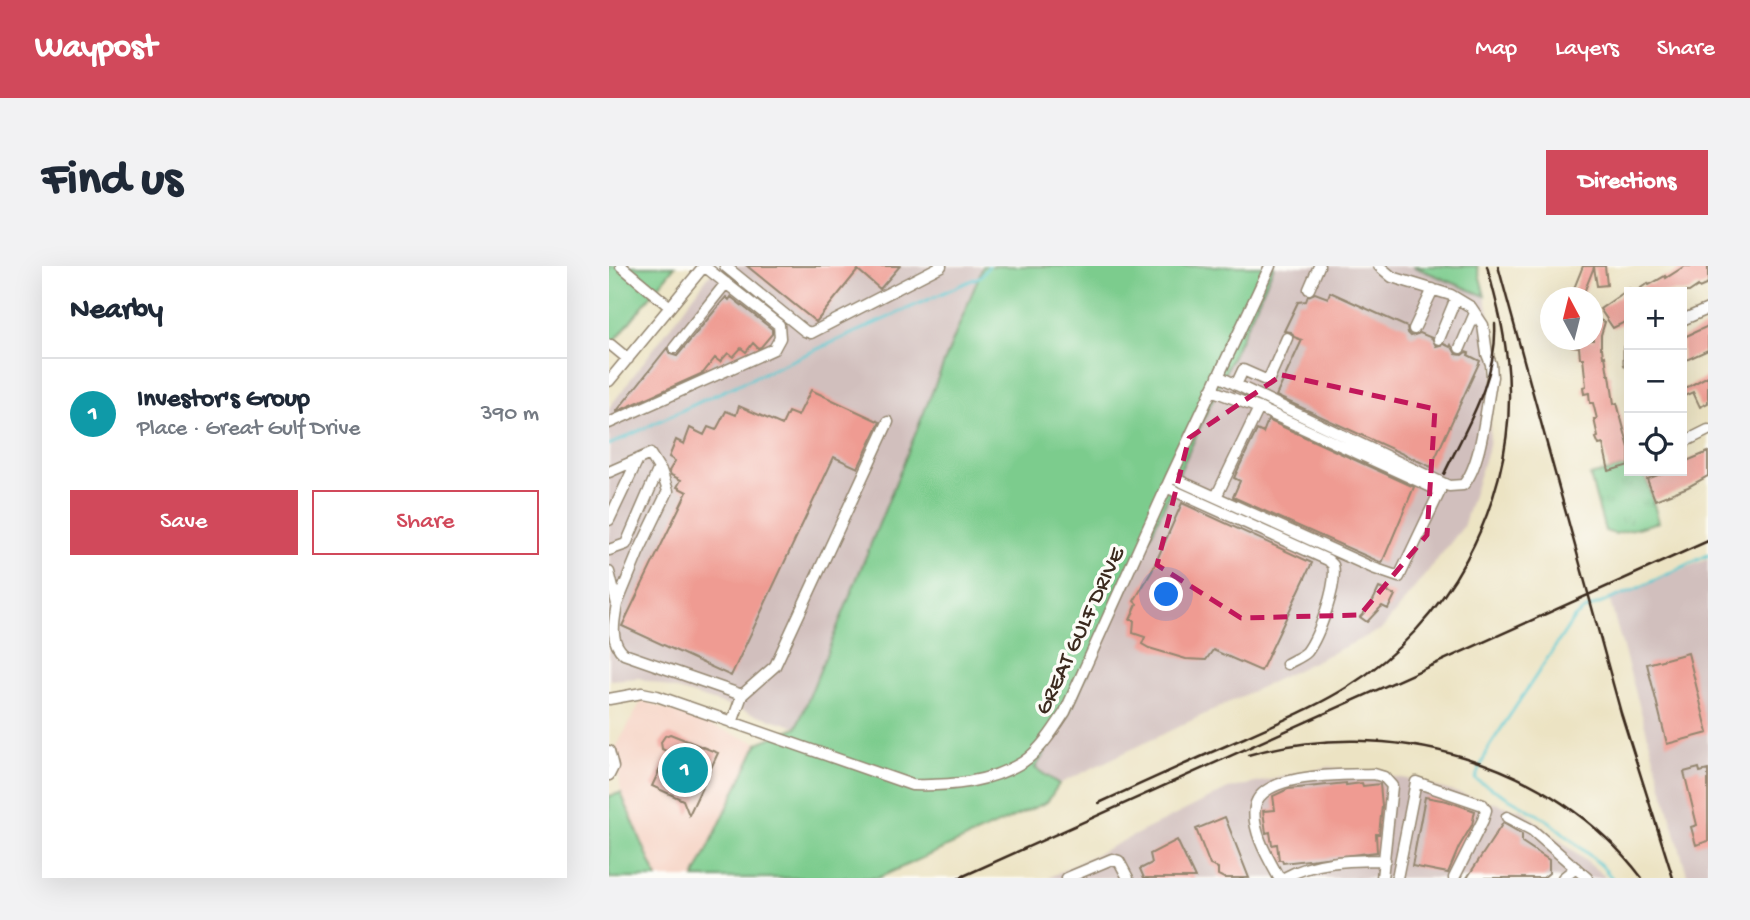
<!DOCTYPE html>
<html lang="en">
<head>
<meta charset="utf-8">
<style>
	:root { --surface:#fff; --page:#f2f2f3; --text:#1f2937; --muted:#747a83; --line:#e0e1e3; --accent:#d1495b }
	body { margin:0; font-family:"Gochi Hand",sans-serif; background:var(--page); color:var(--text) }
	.controls { position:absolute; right:21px; top:21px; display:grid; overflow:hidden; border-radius:0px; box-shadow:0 7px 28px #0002 }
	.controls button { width:63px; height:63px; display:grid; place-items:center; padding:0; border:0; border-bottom:2px solid var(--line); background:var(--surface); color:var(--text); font:35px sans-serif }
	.compass { position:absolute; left:931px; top:21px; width:63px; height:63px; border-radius:50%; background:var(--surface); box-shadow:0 7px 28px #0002; rotate:353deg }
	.you { position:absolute; left:558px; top:329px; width:24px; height:24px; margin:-18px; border:5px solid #fff; border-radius:50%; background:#1a73e8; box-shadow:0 0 0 10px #1a73e833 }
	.badge { display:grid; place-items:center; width:46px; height:46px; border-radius:50%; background:var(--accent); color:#fff; font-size:23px; font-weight:700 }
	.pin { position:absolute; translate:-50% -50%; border:4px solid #fff; box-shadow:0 2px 7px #0006 }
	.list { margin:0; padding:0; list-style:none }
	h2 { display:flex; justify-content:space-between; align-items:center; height:91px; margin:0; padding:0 28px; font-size:30px }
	h2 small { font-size:23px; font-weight:400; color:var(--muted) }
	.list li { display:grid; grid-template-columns:46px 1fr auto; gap:21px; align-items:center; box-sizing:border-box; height:112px; padding:0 28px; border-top:2px solid var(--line) }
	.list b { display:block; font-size:26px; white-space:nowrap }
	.list p { margin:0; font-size:23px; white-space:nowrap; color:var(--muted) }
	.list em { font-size:23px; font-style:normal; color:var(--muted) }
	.actions { display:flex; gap:14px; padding:21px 28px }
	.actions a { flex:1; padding:16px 0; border:2px solid var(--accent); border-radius:0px; text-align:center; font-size:24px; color:var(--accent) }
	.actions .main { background:var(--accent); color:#fff }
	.icon { flex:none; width:38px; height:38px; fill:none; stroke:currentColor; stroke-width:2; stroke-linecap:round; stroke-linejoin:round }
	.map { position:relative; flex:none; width:1099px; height:612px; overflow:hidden; border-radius:0px }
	header { display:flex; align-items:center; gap:42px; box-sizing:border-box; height:98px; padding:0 35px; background:var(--accent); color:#fff }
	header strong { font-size:33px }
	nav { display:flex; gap:38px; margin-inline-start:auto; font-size:24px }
	.intro { display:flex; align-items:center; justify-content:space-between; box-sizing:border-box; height:168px; padding:0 42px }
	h1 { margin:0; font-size:49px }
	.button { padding:18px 32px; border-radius:0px; background:var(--accent); color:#fff; font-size:24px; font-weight:700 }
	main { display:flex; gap:42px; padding:0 42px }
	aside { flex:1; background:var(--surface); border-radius:0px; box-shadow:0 7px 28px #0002 }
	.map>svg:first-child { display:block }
</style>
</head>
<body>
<header>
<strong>Waypost</strong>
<nav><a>Map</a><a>Layers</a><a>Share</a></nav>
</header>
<div class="intro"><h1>Find us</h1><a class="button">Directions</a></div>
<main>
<aside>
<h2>Nearby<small></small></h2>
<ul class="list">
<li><span class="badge" style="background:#0f9aa8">1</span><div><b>Investor's Group</b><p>Place · Great Gulf Drive</p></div><em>390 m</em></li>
</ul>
<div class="actions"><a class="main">Save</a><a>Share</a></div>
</aside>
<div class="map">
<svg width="1099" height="612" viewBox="0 0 1099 612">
	<defs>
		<pattern id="park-tufts" width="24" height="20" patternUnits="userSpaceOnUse" patternTransform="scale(1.75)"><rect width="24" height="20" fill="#7bcc8d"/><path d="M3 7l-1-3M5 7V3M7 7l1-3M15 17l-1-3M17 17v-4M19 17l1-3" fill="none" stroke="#6baf79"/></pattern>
	</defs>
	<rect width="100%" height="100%" fill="#fdfcf7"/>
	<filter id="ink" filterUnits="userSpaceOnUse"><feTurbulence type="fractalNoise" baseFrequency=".0143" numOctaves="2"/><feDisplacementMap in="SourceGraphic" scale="14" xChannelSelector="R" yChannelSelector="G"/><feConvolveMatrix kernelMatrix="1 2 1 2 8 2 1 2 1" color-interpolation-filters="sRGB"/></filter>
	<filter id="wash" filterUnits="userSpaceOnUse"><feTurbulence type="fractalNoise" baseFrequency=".00686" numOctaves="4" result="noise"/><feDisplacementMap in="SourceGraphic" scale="28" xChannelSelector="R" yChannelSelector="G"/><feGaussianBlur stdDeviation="1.57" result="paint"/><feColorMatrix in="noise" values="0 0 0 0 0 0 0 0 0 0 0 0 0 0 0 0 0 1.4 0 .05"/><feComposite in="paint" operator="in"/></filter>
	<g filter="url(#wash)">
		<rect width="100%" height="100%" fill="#ece3c3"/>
		<!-- built -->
		<path fill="#f6d2c3" d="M 33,434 L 149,477 L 85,612 L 48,612 L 12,527 L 6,483 Z"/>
		<!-- industrial -->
		<path fill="#d1bfbd" d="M 107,0 L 374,0 L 188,461 L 30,412 L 1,414 L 0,410 L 0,142 Z
			M 665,0 L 803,0 L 876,30 L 887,76 L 880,179 L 854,261 L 773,363 L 450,518 L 425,502 L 458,451 Z
			M 1099,293 L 1099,612 L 1079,612 L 1000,332 Z
			M 720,501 L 798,513 L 914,545 L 998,612 L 439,612 L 619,523 Z"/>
		<!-- green -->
		<path fill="#7bcc8d" stroke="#5b7b56" stroke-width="2" d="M 0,0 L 66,0 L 0,82 Z
			M 374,0 L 665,0 L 458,451 L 426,502 L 450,518 L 438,536 L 269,612 L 85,612 L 149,477 L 188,461 Z
			M 803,0 L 868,0 L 876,30 Z
			M 12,527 L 48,612 L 0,612 L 0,530 Z"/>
		<!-- park -->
		<path fill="url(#park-tufts)" stroke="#5b7b56" stroke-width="2" d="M 1020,200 L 1020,205 L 1035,205 L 1050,256 L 1006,268 L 996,265 L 981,210 Z"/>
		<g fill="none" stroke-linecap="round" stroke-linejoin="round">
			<!-- stream -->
			<path stroke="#5cc9d1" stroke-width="2.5" d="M 0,179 L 99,132 L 372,10 L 380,0
				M 1003,612 L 992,599 L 940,555 L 866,513 L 880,481 L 965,352 L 975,344 L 1025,324 L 1099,289"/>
		</g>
		<g id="blocks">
			<!-- building -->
			<path fill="#ef9b92" d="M 138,0 L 291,0 L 271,23 L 249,4 L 207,56 Z
				M 974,0 L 996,0 L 998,19 L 988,20 L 985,1 L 974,29 L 964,25 Z
				M 1076,0 L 1099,0 L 1099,18 L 1090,22 L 1089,20 L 1080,26 L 1026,26 L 1039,17 L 1040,19 L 1056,10 L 1057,12 Z
				M 1020,23 L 1020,54 L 1004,62 L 991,43 Z
				M 721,26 L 798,61 L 799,67 L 802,70 L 811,67 L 823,72 L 827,80 L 835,78 L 841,81 L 842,79 L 847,88 L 853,89 L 857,86 L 860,87 L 859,89 L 871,95 L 822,201 L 667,130 L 693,74 L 685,71 L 682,66 L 675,65 L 689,36 L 697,35 L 699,30 L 706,27 L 719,32 Z
				M 117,31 L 120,34 L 122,31 L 163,63 L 163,68 L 152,81 L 149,82 L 144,77 L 137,86 L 132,82 L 124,91 L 119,87 L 111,96 L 106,92 L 94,107 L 7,146 L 58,82 L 61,88 L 68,90 Z
				M 984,52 L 996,56 L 992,69 L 992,82 L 993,82 L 994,91 L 996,90 L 999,109 L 1001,109 L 1005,138 L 1008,137 L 1020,182 L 1020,199 L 1000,205 L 994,178 L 990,179 L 987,172 L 989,171 L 985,153 L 988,153 L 984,137 L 981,137 L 980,127 L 975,128 L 974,121 L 977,120 L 974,92 L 971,92 L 970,81 L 963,80 L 963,74 L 984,74 Z
				M 1099,60 L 1099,84 L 1073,96 L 1073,72 Z
				M 1099,110 L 1099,137 L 1091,141 L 1084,126 L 1073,131 L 1073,124 Z
				M 202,124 L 271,156 L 249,202 L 225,191 L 122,410 L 13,360 L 78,226 L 68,221 L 72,214 L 62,209 L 60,205 L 66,195 L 60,191 L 67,174 L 75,178 L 81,162 L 95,169 L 99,161 L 107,164 L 117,145 L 127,149 L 130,140 L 173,159 L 179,146 L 189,150 Z
				M 659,154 L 805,221 L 773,297 L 624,231 L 631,215 L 625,212 L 631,199 L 648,164 L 654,167 Z
				M 1099,186 L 1099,210 L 1079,221 L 1046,234 L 1038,213 L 1060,205 L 1073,205 L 1073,197 Z
				M 573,237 L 703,297 L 652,405 L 604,384 L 597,394 L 577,393 L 540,382 L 533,378 L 536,371 L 524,367 L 525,354 L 521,354 L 528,338 L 525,335 L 543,305 Z
				M 770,322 L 786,329 L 779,343 L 773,340 L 758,356 L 751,351 L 762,339 Z
				M 1079,387 L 1099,467 L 1058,478 L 1038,398 Z
				M 61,468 L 109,487 L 80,549 L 74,534 L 43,520 L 59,486 L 53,483 L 52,476 L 56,470 Z
				M 1090,502 L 1091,506 L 1099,504 L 1099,575 L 1087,579 L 1082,561 L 1088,559 L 1075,506 Z
				M 737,517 L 737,519 L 753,517 L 754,520 L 771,518 L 773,540 L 770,568 L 767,568 L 768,586 L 674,597 L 673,594 L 670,594 L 668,578 L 663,579 L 661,566 L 657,567 L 654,545 L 666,544 L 664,530 L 679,523 Z
				M 816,531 L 838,535 L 866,545 L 863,559 L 850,581 L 839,607 L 803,600 Z
				M 616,551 L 640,612 L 615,612 L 609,609 L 609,602 L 601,599 L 587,563 Z
				M 894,557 L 913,568 L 913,576 L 940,594 L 940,607 L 934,612 L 858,612 Z
				M 568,574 L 586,612 L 535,612 L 531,603 L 543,597 L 541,588 Z"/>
		</g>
	</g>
	<g filter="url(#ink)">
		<use href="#blocks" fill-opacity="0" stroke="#948670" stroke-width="2"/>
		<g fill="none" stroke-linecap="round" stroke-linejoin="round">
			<defs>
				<path id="minor" d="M 12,0 L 61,41
					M 116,0 L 196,65 L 202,67 L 332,0
					M 700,23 L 710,0
					M 1073,54 L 1099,43
					M 805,63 L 824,23
					M 830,73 L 847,32
					M 2,79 L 19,93
					M 65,82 L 117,17
					M 851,82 L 866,47
					M 1020,83 L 1020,97
					M 609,110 L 840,220 L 854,219 C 873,199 877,139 883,111 L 882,98 L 878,88 L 874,59 L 862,41 L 842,29 L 783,11 L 770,0
					M 0,115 L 95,0
					M 627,119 L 634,104 L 659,115 L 678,72
					M 0,157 L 165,83 L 171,72 L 170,59 L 95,0
					M 1073,177 L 1099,164
					M 0,206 L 41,188 L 53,207 L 59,225 L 29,287 L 8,338 L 0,306
					M 562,211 L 764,302 L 790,311 L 831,225 L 650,142 L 602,124
					M 557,221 L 719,294 L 724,299 C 729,318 710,370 698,386 C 693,391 684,394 678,398
					M 607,231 L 650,142
					M 0,254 L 29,193
					M 0,284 L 17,278 L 50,202
					M 8,338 C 5,356 0,375 15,388 L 133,429 L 123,457
					M 133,429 L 166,400 L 279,156
					M 0,433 L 33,427 L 48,430 L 303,519 C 342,520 379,517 414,496 C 431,485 445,463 456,446 L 562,211 L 661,0
					M 0,485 L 4,501 L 0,509
					M 898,551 L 923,564 L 978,612
					M 458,612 L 503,593 L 510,595 L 519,612
					M 670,612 C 659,592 642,564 646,541 C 652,506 737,509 765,508 L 775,511 L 783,520 L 773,612
					M 675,612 C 705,595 741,594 776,594
					M 788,612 L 807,516 L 874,539 L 877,544 L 874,554 L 845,612
					M 954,612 L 967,602"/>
			</defs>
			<!-- minor casing -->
			<use href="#minor" stroke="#948670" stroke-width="13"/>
			<!-- minor -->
			<use href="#minor" stroke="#fff" stroke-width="10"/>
			<!-- rail -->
			<path stroke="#3b2a1e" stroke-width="2.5" d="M 889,0 L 1012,447 L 1064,612
				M 835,208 C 857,162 889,111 886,58
				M 639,489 C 778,449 944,494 1033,612
				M 490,537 C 538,515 586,493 635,472 C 670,456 707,441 740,420 C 838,359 902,241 900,125 C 900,82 889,41 878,0
				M 350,612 L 1099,275"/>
		</g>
	</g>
	<!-- marked area -->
	<path fill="none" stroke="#c2185b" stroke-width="5" stroke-dasharray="14 9" stroke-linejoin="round" d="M 673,109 L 826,143 L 818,269 L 751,349 L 632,352 L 548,299 L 580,172 Z"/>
	<g text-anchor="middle" stroke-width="7" stroke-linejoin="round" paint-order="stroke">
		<!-- street labels -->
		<g font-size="23" fill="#3b2a1e" stroke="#fdfcf7">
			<text transform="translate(469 364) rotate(-65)" y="8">GREAT GULF DRIVE</text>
		</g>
	</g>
</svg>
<div class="controls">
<button>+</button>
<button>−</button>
<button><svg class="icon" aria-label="locate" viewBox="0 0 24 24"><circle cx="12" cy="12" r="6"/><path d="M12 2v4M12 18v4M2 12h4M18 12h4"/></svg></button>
</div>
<svg class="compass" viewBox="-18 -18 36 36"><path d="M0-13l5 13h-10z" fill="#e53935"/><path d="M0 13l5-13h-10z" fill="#747a83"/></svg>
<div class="you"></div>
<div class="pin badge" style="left:76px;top:504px;background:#0f9aa8">1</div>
</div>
</main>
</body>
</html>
